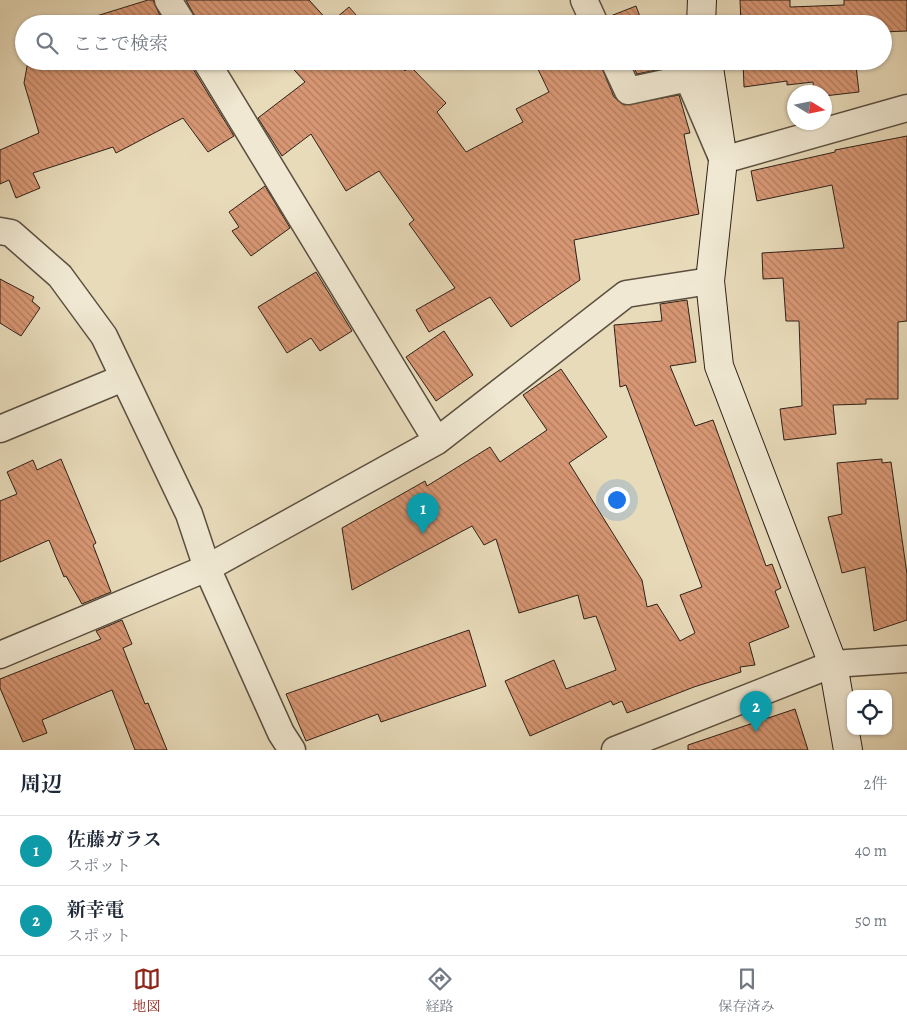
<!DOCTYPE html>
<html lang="ja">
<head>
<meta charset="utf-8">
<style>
	:root { --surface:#fff; --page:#f6f6f7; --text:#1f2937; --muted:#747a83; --line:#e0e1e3; --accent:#8f2418 }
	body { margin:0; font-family:Alegreya,"Noto Serif JP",serif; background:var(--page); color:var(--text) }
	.controls { position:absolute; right:15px; bottom:15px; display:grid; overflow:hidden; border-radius:10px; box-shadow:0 1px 4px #0004 }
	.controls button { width:45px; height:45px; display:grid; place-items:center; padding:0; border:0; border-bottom:1px solid var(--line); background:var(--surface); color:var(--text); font:25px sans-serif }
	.compass { position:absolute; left:787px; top:85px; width:45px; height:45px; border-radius:50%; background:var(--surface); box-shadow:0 1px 4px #0004; rotate:100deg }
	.you { position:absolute; left:616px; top:499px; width:18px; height:18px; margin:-12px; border:4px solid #fff; border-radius:50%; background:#1a73e8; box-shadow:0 0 0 8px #1a73e833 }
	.badge { display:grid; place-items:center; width:32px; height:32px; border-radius:50%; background:var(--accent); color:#fff; font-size:16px; font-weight:700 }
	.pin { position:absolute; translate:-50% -41px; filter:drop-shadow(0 1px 2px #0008) }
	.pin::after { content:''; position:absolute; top:26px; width:18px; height:15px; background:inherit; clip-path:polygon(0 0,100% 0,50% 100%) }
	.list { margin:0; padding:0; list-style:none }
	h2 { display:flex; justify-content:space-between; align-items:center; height:65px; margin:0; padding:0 20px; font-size:21px }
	h2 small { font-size:16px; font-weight:400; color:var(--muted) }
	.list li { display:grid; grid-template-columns:32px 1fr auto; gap:15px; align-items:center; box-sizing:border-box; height:70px; padding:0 20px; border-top:1px solid var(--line) }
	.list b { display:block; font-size:19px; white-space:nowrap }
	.list p { margin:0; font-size:16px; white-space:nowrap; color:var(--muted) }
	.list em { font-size:16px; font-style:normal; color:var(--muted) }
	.icon { flex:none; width:28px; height:28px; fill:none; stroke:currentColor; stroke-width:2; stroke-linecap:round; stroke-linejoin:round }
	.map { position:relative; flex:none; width:907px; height:750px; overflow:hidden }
	.search { position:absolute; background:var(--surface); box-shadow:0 1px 4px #0004; left:15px; right:15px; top:15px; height:55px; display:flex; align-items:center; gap:12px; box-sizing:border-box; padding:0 18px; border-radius:28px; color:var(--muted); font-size:19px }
	.sheet { height:205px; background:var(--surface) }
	nav { display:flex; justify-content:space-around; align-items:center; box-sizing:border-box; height:70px; border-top:1px solid var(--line); background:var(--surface); font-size:14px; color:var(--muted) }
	nav a { display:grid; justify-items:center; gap:2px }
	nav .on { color:var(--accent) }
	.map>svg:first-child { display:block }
</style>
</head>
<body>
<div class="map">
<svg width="907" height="750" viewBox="0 0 907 750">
	<defs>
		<pattern id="building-back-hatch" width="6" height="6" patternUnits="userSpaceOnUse" patternTransform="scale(1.25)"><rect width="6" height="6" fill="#d89774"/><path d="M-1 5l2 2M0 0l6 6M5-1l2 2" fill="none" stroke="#b07b5e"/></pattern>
	</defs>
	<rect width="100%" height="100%" fill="#e8dbba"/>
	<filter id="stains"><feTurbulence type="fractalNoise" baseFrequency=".004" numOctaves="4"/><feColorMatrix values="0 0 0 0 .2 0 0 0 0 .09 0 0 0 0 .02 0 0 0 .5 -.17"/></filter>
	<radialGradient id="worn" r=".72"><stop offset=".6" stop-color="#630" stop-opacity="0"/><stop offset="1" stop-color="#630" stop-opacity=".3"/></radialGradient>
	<!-- building -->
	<path fill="url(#building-back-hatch)" stroke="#2e2119" d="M 148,0 L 153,0 L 160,16 L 145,24 L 77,22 Z
		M 186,0 L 309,0 L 330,23 L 349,7 L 364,24 L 253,24 L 246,16 L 233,24 L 199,24 Z
		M 740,0 L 790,0 L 790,7 L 844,5 L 844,0 L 907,0 L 907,31 L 883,32 L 883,24 L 741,24 Z
		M 636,6 L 642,22 L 680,20 L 680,24 L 610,24 L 608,17 Z
		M 28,61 L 87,61 L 96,65 L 94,61 L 191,61 L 193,69 L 234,136 L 208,152 L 183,118 L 116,153 L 113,147 L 33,173 L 40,188 L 16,198 L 9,180 L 0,184 L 0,150 L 39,133 L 24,83 Z
		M 286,61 L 397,61 L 405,71 L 410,66 L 446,103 L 437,112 L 466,152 L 523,122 L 516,109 L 549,92 L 534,61 L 599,61 L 614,97 L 624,105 L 679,95 L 690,133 L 684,134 L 699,214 L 574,240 L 580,280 L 511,327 L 490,297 L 429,332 L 416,310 L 455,288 L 409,224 L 414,220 L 379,171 L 346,191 L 311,134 L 282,156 L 258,118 L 305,82 Z
		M 631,61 L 674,61 L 675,66 L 637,74 Z
		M 743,61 L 878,61 L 878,64 L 856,66 L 859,92 L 824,96 L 824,92 L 814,92 L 813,82 L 787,85 L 787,81 L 744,87 Z
		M 907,136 L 907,321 L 898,322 L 898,399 L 866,399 L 866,404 L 833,405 L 836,434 L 784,440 L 780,409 L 802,406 L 799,321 L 786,321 L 783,278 L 763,279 L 762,253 L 844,248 L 832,185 L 757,201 L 751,171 L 835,152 L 835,150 Z
		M 265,186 L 290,228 L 251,256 L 232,231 L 239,227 L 229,212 Z
		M 316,272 L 352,331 L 320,351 L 311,338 L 287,353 L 258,307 Z
		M 0,279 L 34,297 L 32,301 L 40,308 L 21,336 L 0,323 Z
		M 687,300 L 696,362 L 670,366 L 695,426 L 713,420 L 766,566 L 772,564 L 781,588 L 775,591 L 789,627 L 749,643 L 755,665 L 740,667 L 741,672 L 694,687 L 627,713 L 622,701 L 613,705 L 611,701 L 530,736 L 505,681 L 554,660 L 566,689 L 616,670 L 596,616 L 584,619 L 578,595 L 519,613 L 496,539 L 484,545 L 472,526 L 352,590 L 342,528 L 425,481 L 427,486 L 490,447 L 500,462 L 547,430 L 523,395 L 561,369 L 607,437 L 569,463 L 642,580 L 647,607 L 657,604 L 680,641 L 695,633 L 680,595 L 702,587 L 626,385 L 620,387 L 614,325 L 662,321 L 660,304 Z
		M 444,331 L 473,375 L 436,401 L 406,357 Z
		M 61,459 L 96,543 L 93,545 L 111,592 L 82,604 L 66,576 L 64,577 L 49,540 L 0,562 L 0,501 L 17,494 L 7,472 L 33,460 L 37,470 Z
		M 882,459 L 882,463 L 891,462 L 907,574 L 907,620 L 874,631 L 865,567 L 842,573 L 828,517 L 842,514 L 837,463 Z
		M 122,620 L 132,644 L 123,648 L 145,704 L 148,703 L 167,750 L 135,750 L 112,690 L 42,720 L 47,733 L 23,742 L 0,688 L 0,679 L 101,639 L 96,631 Z
		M 469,630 L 486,686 L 381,722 L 378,714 L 306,741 L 286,694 Z
		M 795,709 L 808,750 L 688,750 L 688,745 Z"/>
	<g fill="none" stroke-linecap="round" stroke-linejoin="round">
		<defs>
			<path id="street" d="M 168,0 L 183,24
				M 584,0 L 595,24
				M 206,61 L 437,441
				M 614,61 L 628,91 L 688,78 L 723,160 L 907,108
				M 0,231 L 11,233 L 60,276 L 104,336 L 189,514 L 207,568 L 281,733 L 292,750
				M 0,429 L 123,378
				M 0,655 L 207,568 L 437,441 L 626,294 L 710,281
				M 615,750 L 833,664 L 907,659"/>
			<path id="secondary" d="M 701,24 L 702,0
				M 708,61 L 723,160 L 710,281 L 719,366 L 833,664 L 848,750"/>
		</defs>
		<!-- street casing -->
		<use href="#street" stroke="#5c5041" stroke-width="29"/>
		<!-- secondary casing -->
		<use href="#secondary" stroke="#2e2119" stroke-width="30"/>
		<!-- street -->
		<use href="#street" stroke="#f0e8d2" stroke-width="26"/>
		<!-- secondary -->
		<use href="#secondary" stroke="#f0e8d2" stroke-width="28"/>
	</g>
	<rect width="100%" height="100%" filter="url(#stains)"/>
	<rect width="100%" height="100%" fill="url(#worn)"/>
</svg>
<div class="controls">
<button><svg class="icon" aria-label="locate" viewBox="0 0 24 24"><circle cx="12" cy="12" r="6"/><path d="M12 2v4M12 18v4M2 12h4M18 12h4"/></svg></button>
</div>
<svg class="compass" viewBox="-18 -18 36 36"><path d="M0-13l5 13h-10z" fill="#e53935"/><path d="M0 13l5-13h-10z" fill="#747a83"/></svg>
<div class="you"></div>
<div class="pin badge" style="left:423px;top:534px;background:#0f9aa8">1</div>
<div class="pin badge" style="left:756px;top:732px;background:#0f9aa8">2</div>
<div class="search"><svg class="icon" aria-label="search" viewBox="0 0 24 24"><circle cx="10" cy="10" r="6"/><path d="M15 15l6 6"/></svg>ここで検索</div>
</div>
<section class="sheet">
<h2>周辺<small>2件</small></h2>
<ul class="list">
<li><span class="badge" style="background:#0f9aa8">1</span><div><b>佐藤ガラス</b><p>スポット</p></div><em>40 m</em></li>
<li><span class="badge" style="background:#0f9aa8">2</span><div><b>新幸電</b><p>スポット</p></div><em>50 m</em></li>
</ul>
</section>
<nav>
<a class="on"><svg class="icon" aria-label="map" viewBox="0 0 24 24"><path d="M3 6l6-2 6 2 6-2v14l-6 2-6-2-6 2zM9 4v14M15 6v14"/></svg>地図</a>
<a><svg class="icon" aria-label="directions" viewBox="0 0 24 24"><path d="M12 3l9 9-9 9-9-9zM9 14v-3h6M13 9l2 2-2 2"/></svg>経路</a>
<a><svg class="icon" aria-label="saved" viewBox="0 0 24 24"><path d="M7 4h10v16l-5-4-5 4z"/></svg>保存済み</a>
</nav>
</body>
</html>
